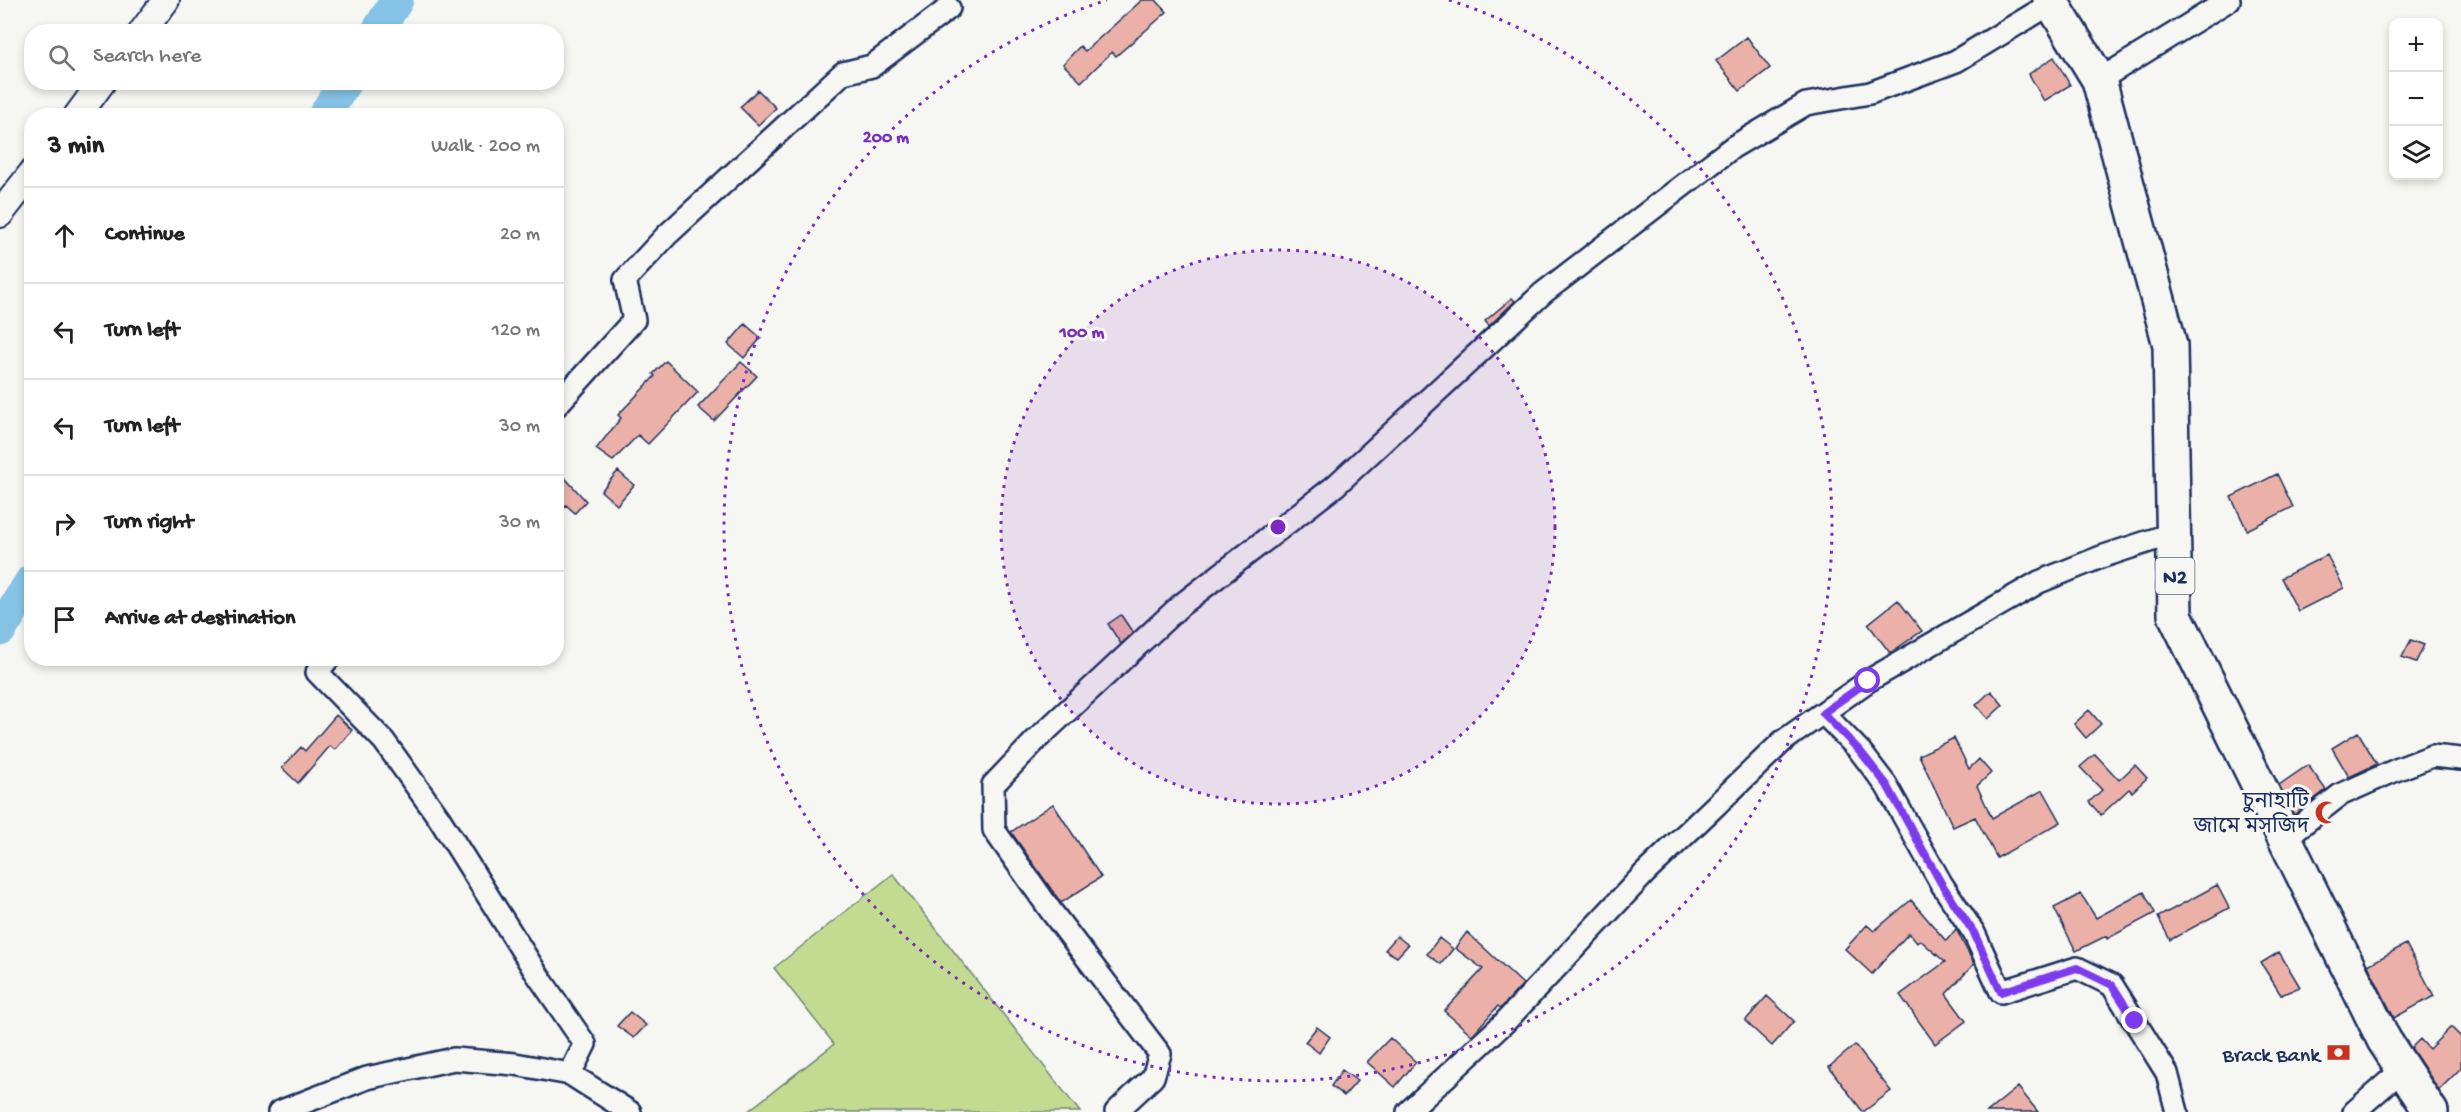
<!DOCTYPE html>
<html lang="en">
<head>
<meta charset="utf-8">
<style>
	:root { --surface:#fff; --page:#f6f6f6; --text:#222; --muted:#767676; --line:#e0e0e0 }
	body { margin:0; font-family:"Gochi Hand","Noto Sans Bengali",sans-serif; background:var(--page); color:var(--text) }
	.controls { position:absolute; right:18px; top:18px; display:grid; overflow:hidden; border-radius:12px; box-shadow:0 3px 9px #0003 }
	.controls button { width:54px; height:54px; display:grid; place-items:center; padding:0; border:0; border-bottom:2px solid var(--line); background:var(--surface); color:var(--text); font:30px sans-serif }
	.stop { position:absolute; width:18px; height:18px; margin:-14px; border:4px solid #7c3aed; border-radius:50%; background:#fff }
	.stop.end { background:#7c3aed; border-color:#fff; box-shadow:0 2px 6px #0008 }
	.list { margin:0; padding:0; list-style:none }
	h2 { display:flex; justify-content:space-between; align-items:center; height:78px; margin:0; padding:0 24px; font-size:26px }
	h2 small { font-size:20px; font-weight:400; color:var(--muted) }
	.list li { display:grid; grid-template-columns:39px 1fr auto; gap:18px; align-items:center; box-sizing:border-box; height:96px; padding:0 24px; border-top:2px solid var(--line) }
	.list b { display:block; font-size:22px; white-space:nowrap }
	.list em { font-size:20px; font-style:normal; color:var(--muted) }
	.icon { flex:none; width:33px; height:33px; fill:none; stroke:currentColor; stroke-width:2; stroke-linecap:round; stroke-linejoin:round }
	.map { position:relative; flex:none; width:2461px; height:1112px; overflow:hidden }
	.search { position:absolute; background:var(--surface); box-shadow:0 3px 9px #0003; left:24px; top:24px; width:540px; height:66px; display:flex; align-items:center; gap:15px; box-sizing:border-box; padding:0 21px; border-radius:24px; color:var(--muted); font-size:22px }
	.panel { position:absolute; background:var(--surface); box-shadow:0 3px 9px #0003; left:24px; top:108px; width:540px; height:558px; border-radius:24px }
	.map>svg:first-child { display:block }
</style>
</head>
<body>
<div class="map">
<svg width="2461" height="1112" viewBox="0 0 2461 1112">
	<rect width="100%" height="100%" fill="#f6f6f2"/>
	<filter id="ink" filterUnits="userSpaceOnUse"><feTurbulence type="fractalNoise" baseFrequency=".0167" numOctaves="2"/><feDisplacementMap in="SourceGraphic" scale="12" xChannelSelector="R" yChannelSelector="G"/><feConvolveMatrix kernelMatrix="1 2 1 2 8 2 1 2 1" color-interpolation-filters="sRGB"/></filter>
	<g filter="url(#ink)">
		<!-- green -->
		<path fill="#c3db91" stroke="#6f8578" stroke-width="1.5" d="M 893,874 L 1080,1112 L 747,1112 L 834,1044 L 774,968 Z"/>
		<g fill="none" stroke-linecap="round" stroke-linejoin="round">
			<!-- river -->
			<path stroke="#86c2e5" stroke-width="33" d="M 377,32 L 397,0
				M 324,116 L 345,82
				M 0,630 L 32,580"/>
		</g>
		<!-- building -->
		<path fill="#ebb1a8" stroke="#1b2f5e" stroke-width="1.5" d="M 1142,0 L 1156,0 L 1167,12 L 1116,56 L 1112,52 L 1081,82 L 1063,64 L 1080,46 L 1085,51 Z
			M 1747,37 L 1770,68 L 1740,91 L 1716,61 Z
			M 2054,57 L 2070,85 L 2044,101 L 2029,74 Z
			M 758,90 L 776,108 L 758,125 L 740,107 Z
			M 1512,298 L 1515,301 L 1489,326 L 1485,321 Z
			M 745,324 L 761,338 L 744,358 L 728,344 Z
			M 666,361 L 698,392 L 648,444 L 638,435 L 613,461 L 596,449 L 621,418 L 618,415 L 655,376 L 653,374 Z
			M 741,362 L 757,376 L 714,421 L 698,407 Z
			M 556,468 L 586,501 L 575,513 L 566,505 L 556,516 Z
			M 618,471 L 634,485 L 617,505 L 601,491 Z
			M 2277,474 L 2293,507 L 2247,530 L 2231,497 Z
			M 2327,555 L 2344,588 L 2298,611 L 2281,578 Z
			M 1898,600 L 1922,631 L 1890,653 L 1868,624 Z
			M 1121,615 L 1133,633 L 1121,644 L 1108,624 Z
			M 2411,640 L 2424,645 L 2416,662 L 2402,657 Z
			M 1991,691 L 2003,705 L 1988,719 L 1976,705 Z
			M 2089,710 L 2101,724 L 2086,738 L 2074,724 Z
			M 336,715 L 352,730 L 335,750 L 330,746 L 298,783 L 282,768 L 301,747 L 305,751 Z
			M 2358,732 L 2377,764 L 2349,777 L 2332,748 Z
			M 1954,738 L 1969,769 L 1979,759 L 1991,773 L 1977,786 L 1992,818 L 2043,790 L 2061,822 L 1997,858 L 1975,817 L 1953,827 L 1919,755 Z
			M 2095,754 L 2119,780 L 2135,765 L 2147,778 L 2132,792 L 2129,789 L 2101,815 L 2089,802 L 2102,790 L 2080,767 Z
			M 2308,765 L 2326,790 L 2294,815 L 2279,785 Z
			M 1053,804 L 1101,877 L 1061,903 L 1011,832 Z
			M 2217,885 L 2229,908 L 2170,940 L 2158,917 Z
			M 2144,892 L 2155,913 L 2107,939 L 2106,936 L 2076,951 L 2054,908 L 2081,894 L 2096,918 Z
			M 1911,900 L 1946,941 L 1956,929 L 1974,964 L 1946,994 L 1966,1021 L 1935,1044 L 1900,995 L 1945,962 L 1920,940 L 1917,943 L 1909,933 L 1872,974 L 1845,949 L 1867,925 L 1874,931 Z
			M 1467,932 L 1523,984 L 1501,1008 L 1498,1006 L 1472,1035 L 1444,1011 L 1483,969 L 1455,948 Z
			M 1397,936 L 1408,945 L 1397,957 L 1385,950 Z
			M 1439,938 L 1453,949 L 1441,964 L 1427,954 Z
			M 2406,944 L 2434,996 L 2394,1018 L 2368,965 Z
			M 2279,952 L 2300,987 L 2281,995 L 2261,963 Z
			M 1767,996 L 1794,1021 L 1772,1046 L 1745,1021 Z
			M 630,1012 L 646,1025 L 634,1038 L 617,1026 Z
			M 1317,1027 L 1330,1037 L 1319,1053 L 1305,1042 Z
			M 2451,1027 L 2461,1037 L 2461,1068 L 2439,1090 L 2411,1048 L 2420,1039 L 2429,1049 Z
			M 1390,1038 L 1416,1062 L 1395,1087 L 1367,1062 Z
			M 1855,1045 L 1891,1091 L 1863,1112 L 1829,1067 Z
			M 1342,1070 L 1357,1081 L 1344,1096 L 1331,1086 Z
			M 2018,1087 L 2038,1112 L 1987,1112 Z"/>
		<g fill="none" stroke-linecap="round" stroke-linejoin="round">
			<defs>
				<path id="minor" d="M 2099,80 L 2229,0
					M 556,406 L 634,320 L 625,280 L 667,235 L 843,73 L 872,66 L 949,8
					M 329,658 L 317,672 L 384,741 L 439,818 L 535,971 L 585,1044 L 570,1074
					M 1823,713 L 1860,751 L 1886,785 L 1941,883 L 1974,933 L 2001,992 L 2077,968 L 2112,985 L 2167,1073 L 2177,1112
					M 2285,838 L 2340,795 L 2396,770 L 2432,756 L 2461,759
					M 279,1112 L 367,1078 L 454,1059 L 515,1064 L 570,1074 L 630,1112
					M 1116,1112 L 1153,1077 L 1160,1054 L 1051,911 L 994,830 L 993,785 L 1036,740 L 1181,605 L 1335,486 L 1543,293 L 1733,147 L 1806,104 L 1870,93 L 1956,61 L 2052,3
					M 1408,1112 L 1504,1023 L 1645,873 L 1783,741 L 1868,681 L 2039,582 L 2101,557 L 2174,533
					M 2354,1112 L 2403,1069"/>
				<path id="tertiary" d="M 142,32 L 166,0
					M 77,116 L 102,82
					M 0,214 L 32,173"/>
				<path id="trunk" d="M 2050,0 L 2099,80 L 2170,345 L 2175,615 L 2384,1040 L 2431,1112"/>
			</defs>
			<!-- minor casing -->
			<use href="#minor" stroke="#1b2f5e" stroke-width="26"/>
			<!-- tertiary casing -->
			<use href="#tertiary" stroke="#1b2f5e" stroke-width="30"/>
			<!-- trunk casing -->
			<use href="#trunk" stroke="#1b2f5e" stroke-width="38"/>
			<!-- minor -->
			<use href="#minor" stroke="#f6f6f2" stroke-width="21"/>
			<!-- tertiary -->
			<use href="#tertiary" stroke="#f6f6f2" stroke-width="26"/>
			<!-- trunk -->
			<use href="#trunk" stroke="#f6f6f2" stroke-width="33"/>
		</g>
	</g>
	<g fill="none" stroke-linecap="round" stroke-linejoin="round" filter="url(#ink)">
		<!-- route -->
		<path stroke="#7c3aed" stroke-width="8" d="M 1868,681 L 1823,713 L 1860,751 L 1887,785 L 1941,883 L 1974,933 L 2001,992 L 2077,968 L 2112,985 L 2135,1021"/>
	</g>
	<!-- distance rings -->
	<circle cx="1278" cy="527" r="277" fill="#7b2cbf" fill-opacity=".12"/>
	<g fill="none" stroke="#7b2cbf" stroke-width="3" stroke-dasharray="3 6">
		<circle cx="1278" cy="527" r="277"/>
		<path d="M1449 0A554 554 0 1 1 1107 0"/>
	</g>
	<!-- icons -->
	<defs>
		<symbol id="mosque-bare" viewBox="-9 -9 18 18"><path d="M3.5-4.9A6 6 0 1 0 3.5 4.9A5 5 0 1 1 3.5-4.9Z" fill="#c8321e" stroke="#f6f6f2" stroke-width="2.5" paint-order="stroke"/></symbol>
		<symbol id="bank-bare" viewBox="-9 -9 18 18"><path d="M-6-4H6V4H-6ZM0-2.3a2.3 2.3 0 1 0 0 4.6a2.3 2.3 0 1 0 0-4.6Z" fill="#c8321e" stroke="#f6f6f2" stroke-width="2.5" paint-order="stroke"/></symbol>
	</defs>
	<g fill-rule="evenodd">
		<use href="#mosque-bare" x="2310" y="796" width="33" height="33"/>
		<use href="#bank-bare" x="2322" y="1036" width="33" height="33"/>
	</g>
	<g text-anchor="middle" stroke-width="6" stroke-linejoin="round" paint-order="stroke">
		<!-- shield labels -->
		<rect fill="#f6f6f2" stroke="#5d6b8a" stroke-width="1.5" x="2155.5" y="558" width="39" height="36" rx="4.5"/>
		<g font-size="21" font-weight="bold" fill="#1b2f5e">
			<text x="2175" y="583">N2</text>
		</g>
		<!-- poi labels -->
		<g font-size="22" fill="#1b2f5e" stroke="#f6f6f2" text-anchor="end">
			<text x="2309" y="807">চুনাহাটি<tspan x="2309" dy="25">জামে মসজিদ</tspan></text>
			<text x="2320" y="1061">Brack Bank</text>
		</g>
	</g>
	<circle cx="1278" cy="527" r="9" fill="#7b2cbf" stroke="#f6f6f2" stroke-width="3"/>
	<g font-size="18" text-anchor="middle" font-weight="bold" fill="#7b2cbf" stroke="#f6f6f2" stroke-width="6" stroke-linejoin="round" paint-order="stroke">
		<text x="886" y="142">200 m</text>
		<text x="1082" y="337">100 m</text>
	</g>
</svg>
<div class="controls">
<button>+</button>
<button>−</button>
<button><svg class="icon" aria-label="layers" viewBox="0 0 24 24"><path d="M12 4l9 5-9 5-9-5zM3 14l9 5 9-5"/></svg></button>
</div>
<div class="stop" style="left:1868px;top:681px"></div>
<div class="stop end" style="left:2135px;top:1021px"></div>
<div class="search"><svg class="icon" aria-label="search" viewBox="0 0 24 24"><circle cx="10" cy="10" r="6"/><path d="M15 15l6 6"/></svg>Search here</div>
<section class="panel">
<h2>3 min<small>Walk · 200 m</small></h2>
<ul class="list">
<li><svg class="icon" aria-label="ahead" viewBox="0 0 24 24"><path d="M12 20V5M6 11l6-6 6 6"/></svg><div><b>Continue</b></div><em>20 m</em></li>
<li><svg class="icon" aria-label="left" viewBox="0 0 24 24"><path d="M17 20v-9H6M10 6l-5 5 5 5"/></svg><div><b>Turn left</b></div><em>120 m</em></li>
<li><svg class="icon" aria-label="left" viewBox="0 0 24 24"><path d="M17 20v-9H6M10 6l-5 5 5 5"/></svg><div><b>Turn left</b></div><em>30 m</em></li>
<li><svg class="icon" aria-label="right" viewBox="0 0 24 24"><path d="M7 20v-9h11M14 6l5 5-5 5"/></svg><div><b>Turn right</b></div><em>30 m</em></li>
<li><svg class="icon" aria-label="arrive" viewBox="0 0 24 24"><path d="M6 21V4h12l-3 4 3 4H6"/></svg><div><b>Arrive at destination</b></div></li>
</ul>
</section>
</div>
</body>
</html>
